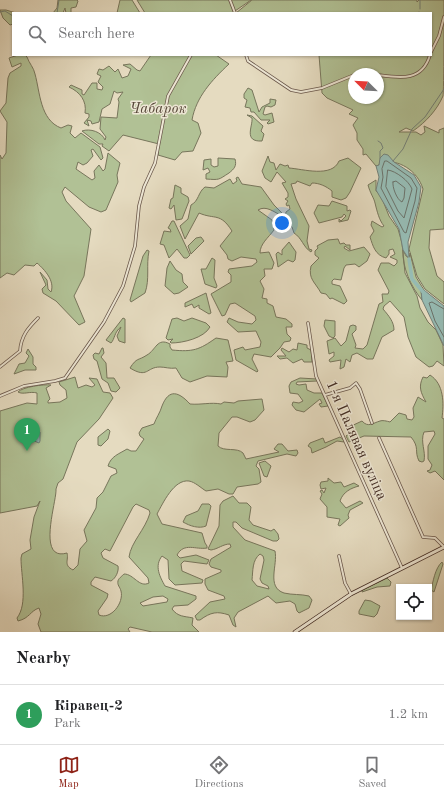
<!DOCTYPE html>
<html lang="en">
<head>
<meta charset="utf-8">
<style>
	:root { --surface:#fff; --page:#f6f6f6; --text:#202124; --muted:#757577; --line:#e0e0e0; --accent:#8f2418 }
	body { margin:0; font-family:"Old Standard TT",serif; background:var(--page); color:var(--text) }
	.controls { position:absolute; right:12px; bottom:12px; display:grid; overflow:hidden; border-radius:0px; box-shadow:0 1px 3px #0004 }
	.controls button { width:36px; height:36px; display:grid; place-items:center; padding:0; border:0; border-bottom:1px solid var(--line); background:var(--surface); color:var(--text); font:20px sans-serif }
	.compass { position:absolute; left:348px; top:68px; width:36px; height:36px; border-radius:50%; background:var(--surface); box-shadow:0 1px 3px #0004; rotate:294deg }
	.you { position:absolute; left:282px; top:223px; width:14px; height:14px; margin:-10px; border:3px solid #fff; border-radius:50%; background:#1a73e8; box-shadow:0 0 0 6px #1a73e833 }
	.badge { display:grid; place-items:center; width:26px; height:26px; border-radius:50%; background:var(--accent); color:#fff; font-size:13px; font-weight:700 }
	.pin { position:absolute; translate:-50% -33px; filter:drop-shadow(0 1px 2px #0008) }
	.pin::after { content:''; position:absolute; top:21px; width:14px; height:12px; background:inherit; clip-path:polygon(0 0,100% 0,50% 100%) }
	.list { margin:0; padding:0; list-style:none }
	h2 { display:flex; justify-content:space-between; align-items:center; height:52px; margin:0; padding:0 16px; font-size:17px }
	h2 small { font-size:13px; font-weight:400; color:var(--muted) }
	.list li { display:grid; grid-template-columns:26px 1fr auto; gap:12px; align-items:center; box-sizing:border-box; height:60px; padding:0 16px; border-top:1px solid var(--line) }
	.list b { display:block; font-size:15px; white-space:nowrap }
	.list p { margin:0; font-size:13px; white-space:nowrap; color:var(--muted) }
	.list em { font-size:13px; font-style:normal; color:var(--muted) }
	.icon { flex:none; width:22px; height:22px; fill:none; stroke:currentColor; stroke-width:2; stroke-linecap:round; stroke-linejoin:round }
	.map { position:relative; flex:none; width:444px; height:632px; overflow:hidden }
	.search { position:absolute; background:var(--surface); box-shadow:0 1px 3px #0004; left:12px; right:12px; top:12px; height:44px; display:flex; align-items:center; gap:10px; box-sizing:border-box; padding:0 14px; border-radius:0px; color:var(--muted); font-size:15px }
	.sheet { height:112px; background:var(--surface) }
	nav { display:flex; justify-content:space-around; align-items:center; box-sizing:border-box; height:56px; border-top:1px solid var(--line); background:var(--surface); font-size:11px; color:var(--muted) }
	nav a { display:grid; justify-items:center; gap:2px }
	nav .on { color:var(--accent) }
	.map>svg:first-child { display:block }
</style>
</head>
<body>
<div class="map">
<svg width="444" height="632" viewBox="0 0 444 632">
	<rect width="100%" height="100%" fill="#e5dbc0"/>
	<filter id="stains"><feTurbulence type="fractalNoise" baseFrequency=".005" numOctaves="4"/><feColorMatrix values="0 0 0 0 .2 0 0 0 0 .09 0 0 0 0 .02 0 0 0 .5 -.17"/></filter>
	<radialGradient id="worn" r=".72"><stop offset=".6" stop-color="#630" stop-opacity="0"/><stop offset="1" stop-color="#630" stop-opacity=".3"/></radialGradient>
	<!-- green -->
	<path fill="#b1c195" stroke="#78765c" fill-rule="evenodd" d="M 58,0 L 77,0 L 78,1 L 76,7 L 71,8 L 71,13 L 66,13 L 65,8 L 63,13 L 53,13 L 57,8 Z
		M 120,0 L 132,0 L 140,13 L 117,13 Z
		M 137,0 L 251,0 L 235,11 L 236,13 L 252,0 L 417,0 L 417,2 L 419,0 L 444,0 C 444,14 444,90 443,96 C 437,110 426,122 413,131 L 406,128 L 399,132 L 416,132 L 421,135 L 425,132 L 424,126 L 439,133 L 439,130 L 444,128 L 444,229 L 430,230 L 429,248 L 437,276 L 444,282 L 444,304 L 425,289 L 417,276 L 409,249 L 423,189 C 417,170 399,159 380,162 L 379,165 L 376,166 L 366,154 L 363,155 L 363,149 L 357,140 L 357,133 L 353,125 L 358,118 L 349,114 L 353,110 L 351,109 L 327,98 L 322,93 L 319,55 L 431,55 L 431,13 L 145,13 ZM 354,74 L 378,74 L 378,98 L 354,98 Z
		M 0,10 L 6,10 L 16,13 L 13,13 L 13,24 L 10,25 L 3,18 Z
		M 18,55 L 25,55 L 27,57 C 29,63 34,68 35,74 C 40,92 40,120 61,128 L 68,125 L 72,126 L 70,133 L 75,138 L 81,133 L 100,147 L 103,158 L 101,160 L 93,149 L 91,150 L 93,156 L 87,163 L 83,165 L 78,162 L 76,169 L 92,180 L 95,178 L 94,171 L 99,165 L 103,171 L 105,169 L 108,153 L 120,163 L 117,175 L 118,182 L 106,210 L 101,212 L 89,207 L 65,187 L 62,192 L 66,201 L 91,229 L 84,276 L 74,296 L 85,322 L 79,325 L 56,301 L 43,293 L 42,289 L 46,285 L 40,272 L 47,280 L 48,289 L 51,292 C 55,281 45,270 37,263 L 34,266 L 25,265 L 14,275 L 7,273 L 0,278 L 0,155 L 2,159 L 6,153 L 7,122 L 0,111 L 6,103 L 8,78 L 10,73 L 21,66 L 21,63 L 12,67 L 9,58 Z
		M 151,55 L 216,55 L 229,64 C 212,80 196,97 192,120 L 198,123 L 201,133 L 193,151 L 182,152 L 175,160 L 158,155 L 159,144 L 123,135 L 109,151 L 102,146 L 103,144 L 99,144 L 82,131 C 90,128 102,132 105,140 L 106,137 L 100,129 L 101,117 L 117,118 L 119,102 L 118,99 L 123,92 L 117,93 L 114,91 L 110,104 L 102,109 L 99,122 L 92,124 L 91,121 L 87,120 L 89,126 L 84,123 L 89,117 L 89,114 L 85,113 C 87,101 80,92 69,87 L 71,85 L 82,90 L 82,94 L 84,95 L 92,83 L 97,83 L 97,89 L 102,90 L 103,87 L 98,82 L 101,76 L 97,74 L 99,69 L 103,70 L 109,66 L 115,72 L 118,69 L 122,78 L 128,76 L 131,69 L 123,65 L 130,64 L 137,70 L 140,71 Z
		M 248,88 L 252,90 L 259,112 L 262,107 L 270,103 L 270,99 L 276,100 L 275,105 L 271,107 L 267,106 L 265,107 L 263,114 L 265,115 L 272,113 L 274,122 L 268,124 L 267,123 L 270,120 L 261,120 L 254,112 L 251,112 L 250,108 L 245,107 L 247,100 L 244,98 L 244,94 Z
		M 247,115 L 252,116 L 263,126 L 261,131 L 264,134 L 262,141 C 243,142 253,126 252,118 Z
		M 268,156 L 270,162 L 274,163 L 276,170 L 280,164 L 285,166 L 288,165 L 289,168 C 303,169 332,178 339,161 L 348,158 L 361,168 L 350,192 L 346,198 L 341,200 L 332,197 L 332,191 C 326,186 319,183 312,183 L 310,186 L 297,181 L 296,183 L 291,184 L 296,199 L 309,226 L 307,241 L 309,249 L 312,250 L 311,252 C 303,247 302,238 294,233 L 292,227 L 284,221 L 286,212 L 290,209 L 289,205 L 287,206 L 286,204 L 288,201 L 285,199 L 288,197 L 288,193 L 282,183 L 286,182 L 277,172 L 271,182 L 265,178 L 262,171 Z
		M 218,158 L 235,159 C 237,166 234,169 229,173 C 218,180 220,180 206,179 L 206,174 L 210,172 L 208,168 L 203,170 L 204,160 L 211,159 L 211,165 L 214,167 L 218,166 Z
		M 238,177 L 242,184 L 261,187 L 274,205 L 282,213 L 282,216 C 274,212 266,205 258,210 L 272,220 L 274,230 C 268,238 260,244 260,253 L 269,252 L 274,263 L 272,269 L 264,269 L 265,276 L 260,281 L 264,289 L 262,298 L 267,299 L 267,303 L 273,306 L 276,317 L 286,319 L 292,324 L 292,327 L 286,327 L 287,334 L 291,338 L 290,341 L 284,342 L 280,348 L 271,357 L 254,354 L 252,359 L 258,371 L 257,372 L 236,360 L 234,350 L 243,347 L 245,350 L 260,347 L 261,342 L 256,331 L 238,332 L 227,322 L 229,318 L 238,322 L 252,324 L 256,320 L 255,316 L 235,303 L 230,304 L 225,315 L 222,316 L 211,294 L 231,282 L 231,275 L 228,272 L 229,269 L 252,266 L 257,262 L 256,259 L 241,257 L 232,261 L 228,259 L 227,255 L 220,246 L 232,231 C 220,212 215,220 199,213 L 185,239 L 180,226 L 188,219 L 191,205 C 199,201 198,192 205,187 L 214,188 L 230,179 L 233,184 L 237,181 L 236,178 Z
		M 376,180 L 376,191 L 381,196 L 389,216 L 398,229 L 402,243 L 405,273 L 417,296 L 420,308 L 428,322 L 436,330 L 443,345 L 444,366 L 437,361 L 433,366 L 429,367 L 416,357 L 408,337 L 404,317 L 390,301 L 384,306 L 383,309 C 389,316 394,322 394,330 L 382,337 L 373,359 L 367,359 L 357,353 L 352,355 L 350,362 L 346,359 L 344,367 L 340,369 L 341,360 L 330,362 L 329,360 L 334,356 L 334,352 L 329,354 L 327,341 L 335,338 L 341,346 L 346,341 L 350,326 L 353,325 L 356,326 L 356,330 L 352,334 L 356,345 L 355,348 L 363,349 L 367,345 L 379,304 L 383,302 L 382,294 L 388,294 L 389,291 L 378,270 L 381,263 L 389,263 L 394,266 L 397,263 L 397,260 L 390,257 L 395,254 L 393,249 L 389,250 L 389,254 L 386,258 C 375,255 373,246 370,237 L 374,231 L 371,225 L 372,221 L 382,227 L 384,226 C 379,220 377,211 375,203 C 374,198 370,193 368,185 Z
		M 175,185 L 181,188 L 181,193 L 188,197 L 189,201 L 182,219 L 176,220 L 174,205 L 171,209 L 169,208 L 171,199 L 173,198 Z
		M 332,201 L 347,206 L 347,211 L 350,210 L 351,211 L 348,220 L 339,222 L 339,219 L 341,221 L 346,216 L 344,214 L 342,217 L 319,223 L 314,213 L 318,205 L 329,206 Z
		M 172,221 L 174,221 L 190,255 L 187,258 L 184,258 L 177,249 L 169,258 L 164,245 L 160,244 L 164,231 L 171,232 L 170,229 L 168,228 Z
		M 201,237 L 204,241 L 191,254 L 188,246 L 196,238 Z
		M 338,239 L 340,244 L 344,243 L 346,245 L 350,245 L 350,250 L 345,246 L 344,248 L 349,251 L 364,247 L 370,254 L 367,261 L 359,267 L 355,264 L 346,265 L 344,268 L 341,280 L 334,279 L 332,281 L 332,284 L 340,286 L 347,301 L 344,304 L 332,298 L 330,299 L 326,294 L 321,293 C 315,282 308,279 311,266 L 319,258 L 315,255 L 315,251 L 318,248 L 317,246 L 328,240 Z
		M 289,242 L 296,252 L 295,260 L 293,262 L 288,260 L 278,267 L 276,254 L 278,252 L 282,255 L 282,250 Z
		M 147,250 L 149,251 C 146,265 150,279 145,293 L 131,302 L 130,300 L 143,256 Z
		M 403,250 L 406,256 L 409,258 L 410,253 L 416,277 L 424,290 L 421,290 L 422,300 C 411,287 402,267 403,250 Z
		M 212,258 L 215,260 L 214,278 L 217,286 L 216,288 L 205,284 L 201,269 L 206,269 Z
		M 170,261 L 176,270 L 182,274 L 183,282 L 188,287 L 179,293 L 174,294 L 165,286 L 167,268 Z
		M 206,293 L 211,313 L 209,314 L 199,308 L 199,305 L 194,308 L 192,304 L 185,307 L 185,303 Z
		M 123,318 L 125,319 L 125,343 L 119,341 L 117,336 L 121,327 C 114,332 115,339 111,343 L 106,340 Z
		M 177,318 L 184,321 L 192,318 L 206,323 L 210,327 C 204,338 183,343 171,343 L 170,342 L 173,339 L 168,340 L 166,338 L 172,319 Z
		M 325,320 L 335,321 L 335,336 L 333,338 L 329,336 L 324,326 Z
		M 216,338 L 228,340 L 233,361 L 226,362 L 228,367 L 227,377 L 207,376 L 190,382 L 182,378 L 176,368 C 170,369 165,367 160,367 C 146,367 148,379 130,368 C 137,357 138,361 147,355 C 156,350 157,337 170,344 L 170,347 L 172,350 C 193,352 199,350 216,338 Z
		M 298,343 L 307,345 L 307,348 L 311,350 L 312,362 L 304,362 L 302,359 L 293,363 L 287,358 L 280,359 L 277,356 L 286,356 L 281,350 L 282,348 L 289,352 L 293,349 L 297,350 Z
		M 102,348 L 103,348 L 104,353 L 101,357 L 106,363 L 107,378 L 114,378 L 120,388 L 116,392 L 111,391 L 108,383 L 102,379 L 97,361 L 94,359 L 93,355 L 95,353 L 99,354 Z
		M 28,349 L 33,357 L 33,364 L 36,367 L 36,370 L 25,370 L 14,374 L 19,364 L 25,363 L 29,356 L 26,353 Z
		M 430,375 C 444,384 444,403 442,418 L 444,419 L 444,480 L 435,471 L 430,473 L 427,471 L 430,470 L 432,465 L 428,459 L 428,446 L 435,434 L 434,431 L 424,432 C 420,442 426,451 424,461 L 422,462 L 419,461 C 414,451 420,448 411,437 L 364,436 L 349,442 L 346,436 L 352,431 L 351,429 L 347,430 L 347,428 L 362,421 C 368,428 373,423 380,421 C 382,420 387,421 390,422 L 399,413 L 406,415 L 407,419 L 412,420 L 414,417 L 413,408 L 418,397 L 426,402 C 421,393 418,387 423,377 L 427,378 Z
		M 75,377 L 78,388 L 86,385 L 92,387 L 95,385 L 89,378 L 97,379 L 103,392 L 110,393 L 113,398 L 99,419 L 77,442 L 63,479 L 58,483 L 56,489 C 57,501 36,562 67,553 C 69,560 63,565 73,570 L 78,565 L 80,549 L 87,541 L 84,530 L 96,508 L 97,498 L 103,492 L 111,476 L 117,473 L 116,469 L 108,466 C 111,456 119,454 127,449 L 131,451 L 136,451 L 144,439 L 140,436 L 139,433 L 142,428 L 154,424 C 156,418 160,413 162,406 C 169,388 179,392 190,404 C 201,405 211,402 221,404 L 224,402 L 234,403 L 238,401 L 262,399 L 264,410 L 255,420 L 250,422 L 237,417 L 232,417 L 219,433 L 218,446 C 224,452 237,447 243,453 C 244,455 245,457 246,459 L 279,452 L 274,449 L 278,444 L 282,444 L 288,451 L 297,450 L 298,453 L 296,456 L 287,454 L 258,461 L 256,466 L 259,469 L 261,482 L 258,484 L 237,487 L 233,494 L 229,494 L 218,489 L 206,491 C 201,488 195,482 189,481 C 174,479 163,503 157,514 L 162,524 L 202,533 L 205,543 L 207,546 L 207,548 C 196,550 184,542 177,555 L 180,558 L 196,555 L 209,560 L 207,564 L 184,561 L 181,564 L 182,571 L 203,580 L 202,583 L 175,585 L 169,579 L 168,560 L 162,556 C 154,566 160,577 165,586 L 196,596 L 196,599 L 188,605 L 174,606 L 172,609 C 178,617 184,616 193,618 L 192,625 L 199,632 L 152,632 L 130,627 L 128,629 L 130,632 L 41,632 L 38,624 L 41,614 L 39,608 C 30,611 30,618 18,621 L 17,618 C 28,604 21,575 21,558 L 22,554 L 31,549 L 30,540 L 34,517 L 40,501 L 37,506 L 0,513 L 0,411 L 27,403 L 37,404 L 37,393 C 30,391 23,395 18,392 C 22,387 44,384 51,385 L 46,388 L 50,399 L 48,401 L 48,403 L 60,402 L 67,398 L 66,390 L 60,385 L 59,382 ZM 136,504 L 149,510 L 150,513 C 145,530 131,542 129,557 L 148,578 L 149,583 C 139,588 134,574 124,574 C 122,576 118,579 118,581 C 117,585 120,587 121,591 C 124,603 111,620 99,615 L 98,611 L 107,598 L 108,594 L 91,585 L 91,582 L 95,577 L 111,581 C 116,578 119,571 118,566 L 103,558 L 101,553 L 105,549 L 110,551 L 133,507 ZM 163,596 L 168,599 L 167,602 L 143,606 L 140,603 L 153,597 Z
		M 300,378 L 317,379 L 317,381 L 297,382 L 296,384 L 299,385 L 306,384 L 307,390 L 314,393 L 322,393 L 328,406 L 321,407 L 319,404 L 322,403 L 320,399 L 304,412 L 296,410 L 292,405 L 293,402 L 299,403 L 303,401 L 298,394 L 290,393 L 289,386 L 291,382 Z
		M 108,429 L 110,431 L 108,439 L 101,446 L 98,445 L 98,437 Z
		M 340,437 L 344,440 L 344,442 L 337,441 L 326,447 L 312,453 L 311,448 L 308,446 L 310,443 L 323,438 L 325,443 Z
		M 265,461 L 271,466 L 267,477 L 264,476 L 259,463 Z
		M 328,478 L 334,483 L 341,482 L 344,487 L 354,483 L 359,486 C 351,488 343,492 340,501 L 346,508 L 360,501 L 363,503 L 350,510 L 348,515 L 349,518 L 340,526 L 338,525 L 340,519 L 327,517 L 327,507 L 320,499 L 322,494 L 320,491 L 322,490 L 324,493 L 326,488 L 321,489 L 320,485 L 321,482 L 328,481 Z
		M 233,496 L 239,503 L 247,503 L 251,507 L 249,520 L 253,525 L 271,531 L 274,529 L 278,534 L 279,539 L 277,541 L 273,541 L 242,528 L 236,522 L 233,522 L 233,527 L 245,540 L 275,551 C 278,565 266,587 284,593 C 292,595 301,594 309,596 L 312,600 L 309,608 L 299,613 L 297,611 L 295,604 L 290,601 L 276,603 L 268,596 L 238,612 L 234,618 L 236,627 L 233,625 L 229,615 C 217,611 211,612 200,620 L 197,620 L 195,616 L 210,602 L 225,599 L 224,596 L 208,590 L 205,584 L 205,579 L 221,572 L 221,570 L 211,567 L 209,564 L 211,559 L 231,547 L 230,544 C 223,544 218,549 211,550 L 208,549 L 219,526 L 220,505 L 223,501 ZM 260,554 L 263,556 L 264,560 L 260,579 L 262,583 L 268,586 L 269,589 L 257,586 L 252,580 C 253,571 252,560 260,554 Z
		M 202,504 L 209,504 L 211,506 L 206,526 C 199,529 190,526 183,522 L 186,516 L 198,511 Z
		M 442,562 L 443,564 L 434,592 L 431,590 C 433,582 435,568 442,562 Z
		M 387,578 L 391,582 L 390,586 L 377,587 L 362,592 L 362,590 Z
		M 365,600 L 371,601 L 380,606 L 377,614 L 374,617 L 359,614 L 359,611 Z"/>
	<!-- water -->
	<path fill="#96bbb3" stroke="#748179" d="M 384,154 L 388,155 L 394,162 L 414,175 L 421,187 L 419,202 L 408,242 L 409,259 L 403,250 L 399,229 L 376,190 L 379,177 L 376,166 L 379,165 L 380,158 Z
		M 421,290 L 424,290 L 444,306 L 444,346 L 422,300 Z
		M 29,425 L 40,432 L 40,441 L 39,443 L 27,438 L 27,430 Z"/>
	<g fill="none" stroke-linecap="round" stroke-linejoin="round">
		<!-- shore -->
		<path stroke="#6b726a" stroke-width="1" d="M 385,161 L 387,161 L 411,178 L 417,188 L 415,201 L 406,233 L 404,232 L 381,188 L 383,177 L 382,169 Z
			M 388,170 C 396,171 409,181 412,189 L 404,218 L 398,211 L 386,187 Z
			M 393,182 L 396,181 L 405,188 L 404,198 L 402,202 C 397,200 392,187 393,182 Z
			M 444,309 L 432,302 L 429,303 L 435,321 L 444,337"/>
		<!-- stream -->
		<path stroke="#748179" stroke-width="1" d="M 420,9 L 420,0
			M 0,12 L 5,11 L 13,16
			M 419,12 L 419,13
			M 57,13 L 59,0
			M 378,141 L 381,143 L 383,148 L 380,151 L 380,158
			M 393,161 L 403,149 L 412,129 L 425,117 L 444,89"/>
		<!-- river -->
		<path stroke="#96bbb3" stroke-width="3.5" d="M 409,259 L 412,279 L 424,293"/>
		<defs>
			<path id="street" d="M 230,0 L 235,13
				M 431,52 L 439,36 L 444,17
				M 246,55 L 248,61 L 291,90 L 301,92 L 322,88 L 354,75
				M 365,74 L 371,74
				M 378,75 C 400,78 422,82 430,55
				M 308,323 L 316,376 L 402,568
				M 0,367 L 20,351 C 21,336 28,328 38,318
				M 325,395 L 350,388 L 356,383 L 360,389 L 372,423
				M 0,396 L 24,386 L 55,381 L 65,378 L 104,322 L 123,286 L 135,246 L 139,206 L 144,187 L 155,163 L 168,96 L 191,55
				M 379,438 L 423,537 L 435,538 L 444,547
				M 339,556 L 345,583 L 351,594"/>
			<path id="secondary" d="M 295,632 L 351,594 L 444,547"/>
		</defs>
		<!-- street casing -->
		<use href="#street" stroke="#69564a" stroke-width="3.5"/>
		<!-- secondary casing -->
		<use href="#secondary" stroke="#402a22" stroke-width="4.5"/>
		<!-- street -->
		<use href="#street" stroke="#eee8d6" stroke-width="2"/>
		<!-- secondary -->
		<use href="#secondary" stroke="#eee8d6" stroke-width="3"/>
	</g>
	<g text-anchor="middle" stroke-width="3" stroke-linejoin="round" paint-order="stroke">
		<!-- park labels -->
		<g font-size="15" font-style="italic" fill="#574839" stroke="#eee8d6">
			<text x="158" y="113">Чабарок</text>
		</g>
		<!-- street labels -->
		<g font-size="15" fill="#402a22" stroke="#eee8d6">
			<text transform="translate(357 440) rotate(66)" y="5">1-я Палявая вуліца</text>
		</g>
	</g>
	<rect width="100%" height="100%" filter="url(#stains)"/>
	<rect width="100%" height="100%" fill="url(#worn)"/>
</svg>
<div class="controls">
<button><svg class="icon" aria-label="locate" viewBox="0 0 24 24"><circle cx="12" cy="12" r="6"/><path d="M12 2v4M12 18v4M2 12h4M18 12h4"/></svg></button>
</div>
<svg class="compass" viewBox="-18 -18 36 36"><path d="M0-13l5 13h-10z" fill="#e53935"/><path d="M0 13l5-13h-10z" fill="#757577"/></svg>
<div class="you"></div>
<div class="pin badge" style="left:27px;top:451px;background:#2e9e5b">1</div>
<div class="search"><svg class="icon" aria-label="search" viewBox="0 0 24 24"><circle cx="10" cy="10" r="6"/><path d="M15 15l6 6"/></svg>Search here</div>
</div>
<section class="sheet">
<h2>Nearby<small></small></h2>
<ul class="list">
<li><span class="badge" style="background:#2e9e5b">1</span><div><b>Кіравец-2</b><p>Park</p></div><em>1.2 km</em></li>
</ul>
</section>
<nav>
<a class="on"><svg class="icon" aria-label="map" viewBox="0 0 24 24"><path d="M3 6l6-2 6 2 6-2v14l-6 2-6-2-6 2zM9 4v14M15 6v14"/></svg>Map</a>
<a><svg class="icon" aria-label="directions" viewBox="0 0 24 24"><path d="M12 3l9 9-9 9-9-9zM9 14v-3h6M13 9l2 2-2 2"/></svg>Directions</a>
<a><svg class="icon" aria-label="saved" viewBox="0 0 24 24"><path d="M7 4h10v16l-5-4-5 4z"/></svg>Saved</a>
</nav>
</body>
</html>
